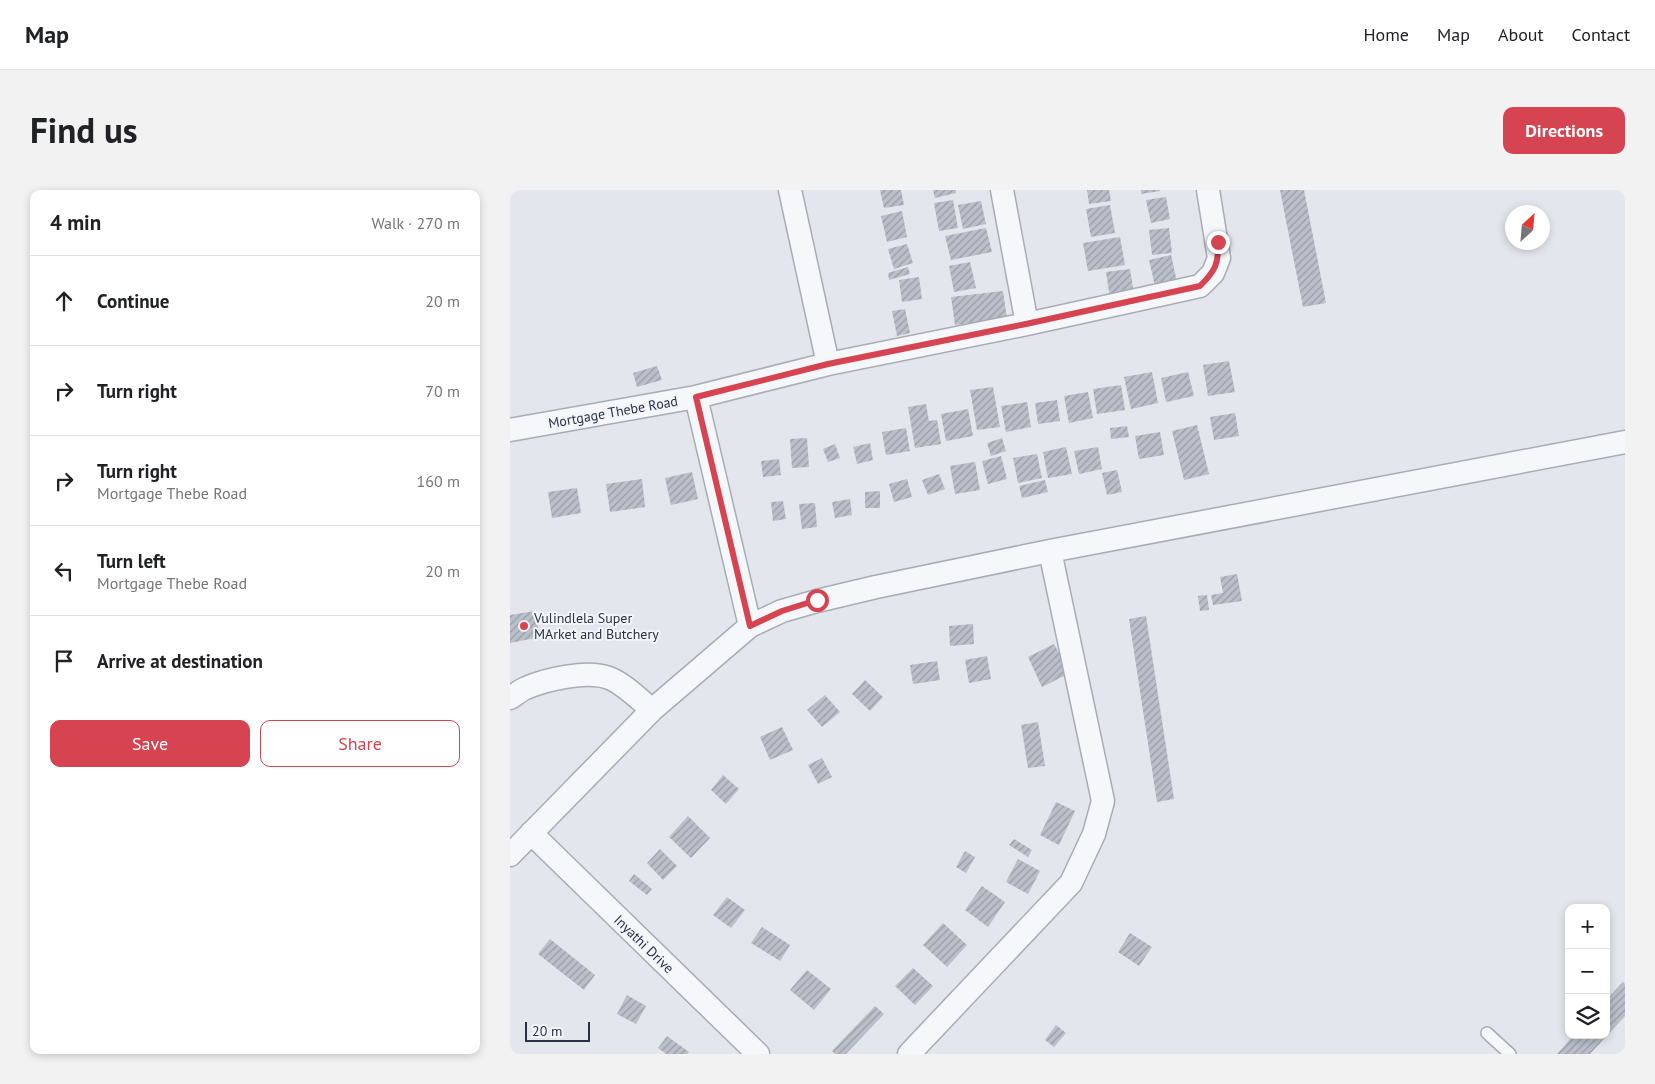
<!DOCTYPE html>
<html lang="en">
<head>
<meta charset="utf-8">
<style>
	:root { --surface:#fff; --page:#f2f2f2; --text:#202124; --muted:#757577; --line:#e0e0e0; --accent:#d54450 }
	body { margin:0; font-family:"PT Sans",sans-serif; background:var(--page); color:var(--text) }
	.controls { position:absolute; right:15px; bottom:15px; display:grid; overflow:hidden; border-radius:10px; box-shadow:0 2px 8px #0003 }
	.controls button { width:45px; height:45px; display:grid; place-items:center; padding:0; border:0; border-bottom:1px solid var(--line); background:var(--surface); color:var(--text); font:25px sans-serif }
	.compass { position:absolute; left:995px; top:15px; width:45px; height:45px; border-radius:50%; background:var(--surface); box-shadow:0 2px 8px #0003; rotate:26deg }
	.scale { position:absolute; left:15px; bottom:12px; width:65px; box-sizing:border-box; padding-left:5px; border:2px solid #2a3245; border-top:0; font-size:14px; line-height:18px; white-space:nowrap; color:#2a3245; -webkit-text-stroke:4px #f3f5f9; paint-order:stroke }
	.stop { position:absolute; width:15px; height:15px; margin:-11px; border:4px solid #d54450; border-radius:50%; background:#fff }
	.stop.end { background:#d54450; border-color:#fff; box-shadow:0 1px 5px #0008 }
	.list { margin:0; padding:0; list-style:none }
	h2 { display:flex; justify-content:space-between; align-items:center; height:65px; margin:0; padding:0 20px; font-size:21px }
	h2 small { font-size:16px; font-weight:400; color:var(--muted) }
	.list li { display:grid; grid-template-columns:32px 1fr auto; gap:15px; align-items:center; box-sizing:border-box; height:90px; padding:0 20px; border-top:1px solid var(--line) }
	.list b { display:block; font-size:19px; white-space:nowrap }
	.list p { margin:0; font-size:16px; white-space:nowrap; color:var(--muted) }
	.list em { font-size:16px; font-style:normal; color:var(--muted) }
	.actions { display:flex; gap:10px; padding:15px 20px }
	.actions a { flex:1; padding:11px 0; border:1px solid var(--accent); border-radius:10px; text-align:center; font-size:18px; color:var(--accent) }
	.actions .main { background:var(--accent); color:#fff }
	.icon { flex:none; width:28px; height:28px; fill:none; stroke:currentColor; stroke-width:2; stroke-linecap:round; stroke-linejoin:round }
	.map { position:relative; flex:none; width:1115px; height:864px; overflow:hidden; border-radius:10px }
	header { display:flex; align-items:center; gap:30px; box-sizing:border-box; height:70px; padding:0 25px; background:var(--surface); border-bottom:1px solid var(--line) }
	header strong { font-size:24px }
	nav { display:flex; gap:28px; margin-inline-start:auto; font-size:18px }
	.intro { display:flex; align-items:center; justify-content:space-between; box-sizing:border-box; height:120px; padding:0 30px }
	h1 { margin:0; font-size:35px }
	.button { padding:12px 22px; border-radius:10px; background:var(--accent); color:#fff; font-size:18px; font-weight:700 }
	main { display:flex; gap:30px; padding:0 30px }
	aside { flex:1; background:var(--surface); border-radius:10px; box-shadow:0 2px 8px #0003 }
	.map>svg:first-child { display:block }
</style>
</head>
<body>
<header>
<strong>Map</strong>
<nav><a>Home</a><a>Map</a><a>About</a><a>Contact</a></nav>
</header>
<div class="intro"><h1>Find us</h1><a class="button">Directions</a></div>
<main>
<aside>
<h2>4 min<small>Walk · 270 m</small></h2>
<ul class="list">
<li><svg class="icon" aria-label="ahead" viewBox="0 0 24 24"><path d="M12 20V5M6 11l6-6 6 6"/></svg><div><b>Continue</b></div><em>20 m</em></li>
<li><svg class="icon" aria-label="right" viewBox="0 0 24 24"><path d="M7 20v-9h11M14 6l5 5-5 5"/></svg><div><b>Turn right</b></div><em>70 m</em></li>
<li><svg class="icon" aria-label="right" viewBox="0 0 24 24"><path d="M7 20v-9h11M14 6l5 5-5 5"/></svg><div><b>Turn right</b><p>Mortgage Thebe Road</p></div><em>160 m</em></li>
<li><svg class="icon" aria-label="left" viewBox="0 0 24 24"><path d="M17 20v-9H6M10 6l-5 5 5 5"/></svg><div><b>Turn left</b><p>Mortgage Thebe Road</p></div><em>20 m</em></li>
<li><svg class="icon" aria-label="arrive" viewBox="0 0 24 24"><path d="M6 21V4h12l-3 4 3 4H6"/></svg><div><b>Arrive at destination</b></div></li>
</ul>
<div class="actions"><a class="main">Save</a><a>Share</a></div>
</aside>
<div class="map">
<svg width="1115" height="864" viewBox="0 0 1115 864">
	<defs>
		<pattern id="building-hatch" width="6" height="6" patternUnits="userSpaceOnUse" patternTransform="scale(1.25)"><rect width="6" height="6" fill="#babfca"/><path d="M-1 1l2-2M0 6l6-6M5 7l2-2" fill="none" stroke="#979ca6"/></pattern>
	</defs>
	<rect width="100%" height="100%" fill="#e3e6ec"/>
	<!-- building -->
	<path fill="url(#building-hatch)" d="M 370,0 L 391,0 L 394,15 L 374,18 Z
		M 423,0 L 446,0 L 446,3 L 425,8 Z
		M 577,0 L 599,0 L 601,11 L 579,14 Z
		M 631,0 L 650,0 L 650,1 L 631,4 Z
		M 770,0 L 794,0 L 816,113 L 793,117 Z
		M 656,7 L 660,29 L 641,33 L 636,10 Z
		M 443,10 L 448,38 L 429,41 L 424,13 Z
		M 471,11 L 476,34 L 453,39 L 448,15 Z
		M 600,15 L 605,43 L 581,47 L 576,19 Z
		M 392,21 L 397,47 L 377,52 L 371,26 Z
		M 476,38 L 482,62 L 441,70 L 435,46 Z
		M 659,38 L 662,63 L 642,65 L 639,40 Z
		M 610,47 L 615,75 L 578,81 L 573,53 Z
		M 397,54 L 403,73 L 384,79 L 378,59 Z
		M 661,65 L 668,96 L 646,100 L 639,70 Z
		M 460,72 L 466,98 L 444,102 L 439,76 Z
		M 398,77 L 400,84 L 379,90 L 378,83 Z
		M 620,79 L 624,104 L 600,108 L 596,82 Z
		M 409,87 L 412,109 L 392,112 L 389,90 Z
		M 493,101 L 497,129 L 445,135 L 441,107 Z
		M 395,119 L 400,143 L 387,146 L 382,121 Z
		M 719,171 L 725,202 L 698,206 L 693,175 Z
		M 147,176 L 152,190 L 127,197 L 123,183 Z
		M 642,182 L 648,213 L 621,219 L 614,187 Z
		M 678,182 L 684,206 L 656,212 L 651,188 Z
		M 611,195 L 615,220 L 587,224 L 583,199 Z
		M 483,197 L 490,237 L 467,240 L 460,200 Z
		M 578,202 L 583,228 L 559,233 L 554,206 Z
		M 547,210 L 550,231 L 528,234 L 525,213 Z
		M 517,212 L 521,237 L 496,242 L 491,216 Z
		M 416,214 L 419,231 L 427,230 L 431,254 L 405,258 L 398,217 Z
		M 458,219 L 463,246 L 436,251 L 431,224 Z
		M 725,223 L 729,246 L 704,250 L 700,227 Z
		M 687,235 L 699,284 L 674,290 L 662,241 Z
		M 617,236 L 619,247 L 601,249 L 600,238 Z
		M 396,238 L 400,261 L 376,265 L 372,242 Z
		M 650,242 L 654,265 L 629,269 L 625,246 Z
		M 297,248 L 299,277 L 282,278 L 280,249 Z
		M 492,248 L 496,261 L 481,266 L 477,253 Z
		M 360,253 L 363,270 L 347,274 L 343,257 Z
		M 325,254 L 330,268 L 318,272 L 313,259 Z
		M 556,257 L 562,284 L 538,288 L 533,262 Z
		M 588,257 L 592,279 L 569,284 L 564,261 Z
		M 527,264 L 532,288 L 508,293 L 503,268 Z
		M 491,266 L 497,289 L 478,294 L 472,271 Z
		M 269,269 L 271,285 L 253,287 L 251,271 Z
		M 465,272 L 470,300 L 445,304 L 440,276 Z
		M 607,280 L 612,302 L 597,305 L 592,283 Z
		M 182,282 L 188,309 L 161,315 L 155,288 Z
		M 429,284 L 435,299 L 418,305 L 412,290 Z
		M 132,289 L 135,317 L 100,322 L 96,294 Z
		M 397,289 L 402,307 L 384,312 L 379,294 Z
		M 535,290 L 538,302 L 512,308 L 509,296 Z
		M 67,298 L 71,323 L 42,328 L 38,302 Z
		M 370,301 L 370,318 L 355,318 L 355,302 Z
		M 340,309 L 342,325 L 325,328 L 322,312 Z
		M 273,311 L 276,329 L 263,331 L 261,312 Z
		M 305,313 L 307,337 L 292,339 L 289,314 Z
		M 727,384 L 732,411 L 703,415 L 701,405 L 713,403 L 710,387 Z
		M 697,405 L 699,420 L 690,421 L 688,406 Z
		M 25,421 L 30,447 L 0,453 L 0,425 Z
		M 636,426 L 664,609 L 647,612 L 619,429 Z
		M 463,434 L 464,454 L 440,456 L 439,436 Z
		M 544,454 L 560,483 L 532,497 L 518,467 Z
		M 477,466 L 481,489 L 459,493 L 455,470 Z
		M 427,471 L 430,490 L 403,494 L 400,475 Z
		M 355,490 L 373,507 L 360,521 L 342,504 Z
		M 315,505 L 330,522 L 312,537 L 297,520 Z
		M 528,532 L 535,576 L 518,578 L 511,535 Z
		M 272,537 L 283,560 L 260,570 L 250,547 Z
		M 312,568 L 322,587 L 308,594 L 298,575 Z
		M 213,585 L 229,599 L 216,614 L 201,600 Z
		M 546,612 L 565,621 L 549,655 L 530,645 Z
		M 178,626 L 200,648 L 181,668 L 159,647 Z
		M 504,649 L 522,660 L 518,667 L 499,655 Z
		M 150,659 L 167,676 L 153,690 L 137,673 Z
		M 455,661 L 465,667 L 456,683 L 446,677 Z
		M 508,669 L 530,681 L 518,704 L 496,692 Z
		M 124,684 L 142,699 L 137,705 L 119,691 Z
		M 472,696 L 495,712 L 478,737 L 455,720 Z
		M 217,707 L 235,720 L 221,738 L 203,725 Z
		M 433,733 L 457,755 L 437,777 L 413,755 Z
		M 252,737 L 280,755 L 270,771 L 241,753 Z
		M 620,743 L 642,757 L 629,776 L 608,762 Z
		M 40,749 L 85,785 L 74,800 L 28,764 Z
		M 403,778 L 423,796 L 405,815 L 385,796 Z
		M 297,780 L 321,799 L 304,820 L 280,800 Z
		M 1113,792 L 1115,794 L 1115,826 L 1080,864 L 1047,864 L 1064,845 L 1096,845 L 1096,810 Z
		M 117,805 L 136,816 L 126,834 L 107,824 Z
		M 365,816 L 374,824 L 336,864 L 325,864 L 322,861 Z
		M 546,835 L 556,843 L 544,857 L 535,850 Z
		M 157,846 L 179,862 L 177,864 L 156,864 L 148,858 Z"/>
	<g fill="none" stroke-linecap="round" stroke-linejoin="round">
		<defs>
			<path id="lane" d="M 977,843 L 1000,864"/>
			<path id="street" d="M 280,0 L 318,174
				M 492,0 L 517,134
				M 186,207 L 240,436
				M 0,240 L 186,207 L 318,174 L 517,134 L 690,96 L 703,83 L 709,68 L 698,0
				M 0,508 C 5,505 11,500 16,498 C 37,489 77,480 99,488 C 113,493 130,510 142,520
				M 21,643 L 248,864
				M 0,665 L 142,520 L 240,436 L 272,421 L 307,411 L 366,397 L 540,361 L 1115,252
				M 399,864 L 561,693 L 584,644 L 593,611 L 540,361"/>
		</defs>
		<!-- lane casing -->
		<use href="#lane" stroke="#a8acb7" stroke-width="14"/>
		<!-- street casing -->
		<use href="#street" stroke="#a8acb7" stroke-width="25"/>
		<!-- lane -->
		<use href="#lane" stroke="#f6f7fa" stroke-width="11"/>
		<!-- street -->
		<use href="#street" stroke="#f6f7fa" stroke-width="22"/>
	</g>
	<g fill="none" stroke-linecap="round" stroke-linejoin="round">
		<!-- route -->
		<path stroke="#d54450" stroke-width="6" d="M 307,410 L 272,421 L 240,436 L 186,207 L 318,174 L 516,134 L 690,96 C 705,81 709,74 708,52"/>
	</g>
	<!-- markers -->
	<circle fill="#d54450" stroke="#f3f5f9" stroke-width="2" cx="14" cy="436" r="5"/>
	<g text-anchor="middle" stroke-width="4" stroke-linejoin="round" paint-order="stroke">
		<!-- street labels -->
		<g font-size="14" fill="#2a3245" stroke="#f3f5f9">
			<text transform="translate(103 222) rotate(-10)" y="5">Mortgage Thebe Road</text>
			<text transform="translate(134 754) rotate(44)" y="5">Inyathi Drive</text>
		</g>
		<!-- poi labels -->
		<g font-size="14" fill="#2a3245" stroke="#f3f5f9" text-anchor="start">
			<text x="24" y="433">Vulindlela Super<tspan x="24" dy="16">MArket and Butchery</tspan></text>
		</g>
	</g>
</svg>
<div class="controls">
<button>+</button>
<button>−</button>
<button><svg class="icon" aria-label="layers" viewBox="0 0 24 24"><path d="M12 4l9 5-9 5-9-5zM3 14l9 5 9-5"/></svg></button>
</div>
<svg class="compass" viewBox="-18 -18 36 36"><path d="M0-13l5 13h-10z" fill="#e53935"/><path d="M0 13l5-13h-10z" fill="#757577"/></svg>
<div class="scale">20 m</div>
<div class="stop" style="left:307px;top:410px"></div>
<div class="stop end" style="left:708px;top:52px"></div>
</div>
</main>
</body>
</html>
